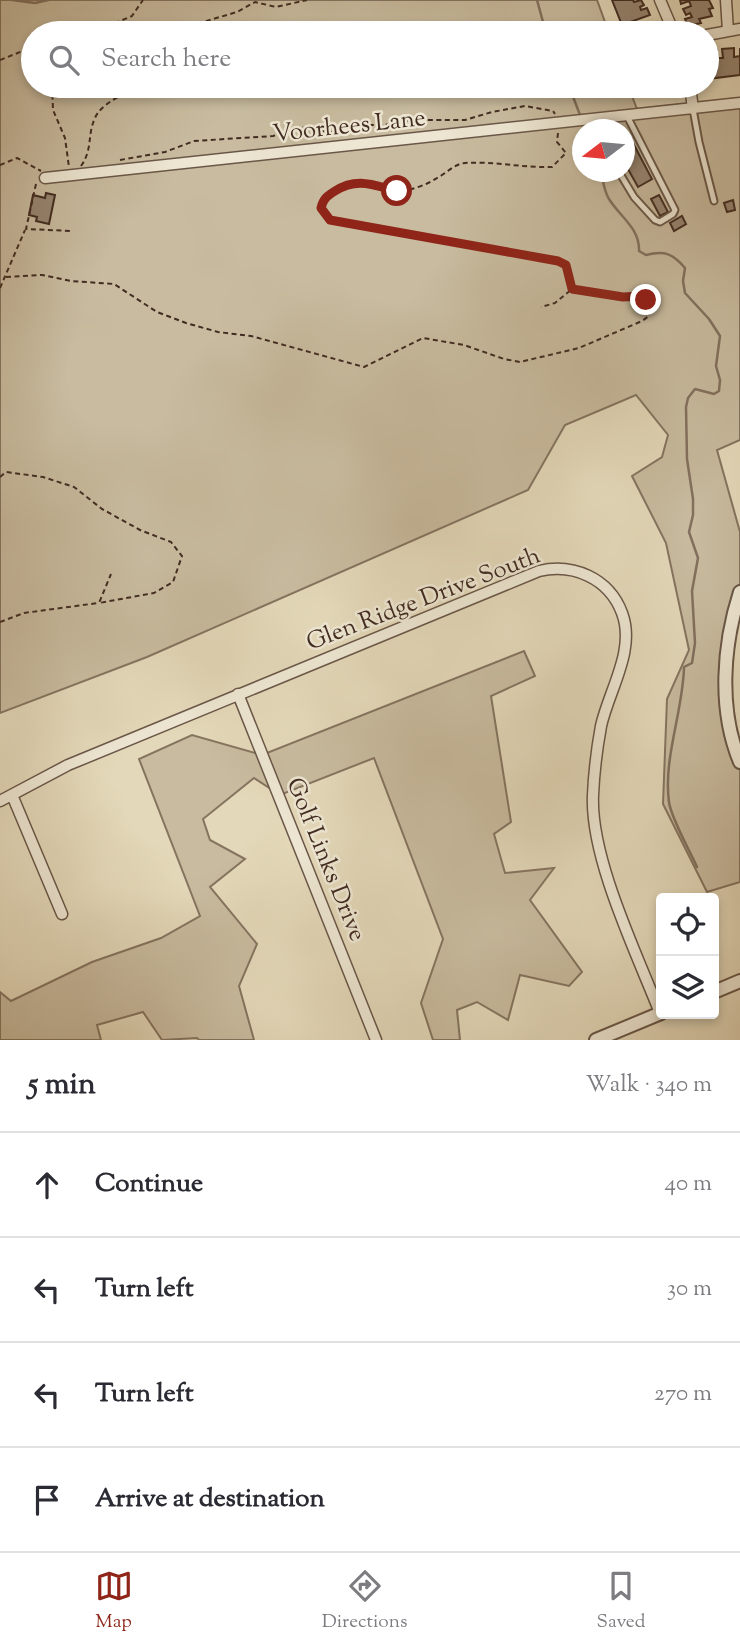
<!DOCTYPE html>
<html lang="en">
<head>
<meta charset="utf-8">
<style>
	:root { --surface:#fff; --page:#f7f7f7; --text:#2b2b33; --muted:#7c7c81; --line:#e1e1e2; --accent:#8f2418 }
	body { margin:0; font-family:"Sorts Mill Goudy",serif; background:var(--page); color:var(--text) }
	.controls { position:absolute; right:21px; bottom:21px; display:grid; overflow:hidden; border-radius:7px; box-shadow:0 4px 10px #0003 }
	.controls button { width:63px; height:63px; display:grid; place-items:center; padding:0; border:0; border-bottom:2px solid var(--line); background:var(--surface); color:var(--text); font:35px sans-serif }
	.compass { position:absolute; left:572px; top:119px; width:63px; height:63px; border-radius:50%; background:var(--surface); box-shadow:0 4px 10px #0003; rotate:254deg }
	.stop { position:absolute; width:21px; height:21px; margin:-16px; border:5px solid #8f2418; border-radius:50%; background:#fff }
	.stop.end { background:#8f2418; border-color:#fff; box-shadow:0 2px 7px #0008 }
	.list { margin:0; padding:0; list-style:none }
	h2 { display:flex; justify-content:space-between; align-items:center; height:91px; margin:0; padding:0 28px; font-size:30px }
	h2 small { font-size:23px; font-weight:400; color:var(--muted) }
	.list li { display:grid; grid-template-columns:46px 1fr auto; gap:21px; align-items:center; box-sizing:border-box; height:105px; padding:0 28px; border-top:2px solid var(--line) }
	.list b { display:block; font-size:26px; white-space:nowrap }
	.list em { font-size:23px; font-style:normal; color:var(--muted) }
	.icon { flex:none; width:38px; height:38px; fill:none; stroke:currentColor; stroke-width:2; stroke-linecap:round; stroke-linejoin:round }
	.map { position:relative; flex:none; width:740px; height:1040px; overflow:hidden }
	.search { position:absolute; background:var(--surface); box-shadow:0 4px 10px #0003; left:21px; right:21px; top:21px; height:77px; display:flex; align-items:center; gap:18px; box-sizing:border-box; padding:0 24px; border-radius:38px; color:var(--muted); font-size:26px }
	.sheet { height:511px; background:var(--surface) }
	nav { display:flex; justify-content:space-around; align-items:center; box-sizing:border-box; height:98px; border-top:2px solid var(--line); background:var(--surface); font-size:19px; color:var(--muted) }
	nav a { display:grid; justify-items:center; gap:4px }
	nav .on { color:var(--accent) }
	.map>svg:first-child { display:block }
</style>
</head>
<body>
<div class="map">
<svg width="740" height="1040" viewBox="0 0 740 1040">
	<rect width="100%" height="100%" fill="#e3d8b9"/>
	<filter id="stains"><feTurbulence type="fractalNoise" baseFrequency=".00286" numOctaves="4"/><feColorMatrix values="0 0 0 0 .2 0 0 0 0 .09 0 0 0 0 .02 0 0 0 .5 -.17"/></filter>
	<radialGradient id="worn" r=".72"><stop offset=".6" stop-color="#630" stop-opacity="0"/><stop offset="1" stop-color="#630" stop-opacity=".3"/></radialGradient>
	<!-- green -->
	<path fill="#c8bb9f" stroke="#857460" stroke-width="2" fill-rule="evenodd" d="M 0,0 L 597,0 L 609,33 L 33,33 L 33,86 L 628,86 L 637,109 L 740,98 L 740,440 L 717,450 L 740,532 L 740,590 L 727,711 L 740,746 L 740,882 L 707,892 L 663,804 L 667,699 L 689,650 L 666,543 L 632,476 L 662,457 L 668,435 L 636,395 L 565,425 L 528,490 L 147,657 L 0,713 ZM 582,130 L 624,130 L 624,172 L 582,172 Z
		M 524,651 L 535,676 L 491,696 L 511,822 L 494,834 L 505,873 L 554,868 L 530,900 L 582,972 L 569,986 L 520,975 L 508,1020 L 477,1002 L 457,1010 L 460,1040 L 433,1040 L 421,1003 L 443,939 L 374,758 L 280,795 L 254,778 L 203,819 L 210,840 L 245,859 L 210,887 L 257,944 L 239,986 L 254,1040 L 199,1040 L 197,1038 L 162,1040 L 143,1012 L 97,1025 L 101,1040 L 0,1040 L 0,992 L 11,1001 L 92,962 L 161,938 L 200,916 L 139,759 L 192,735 L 262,755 Z"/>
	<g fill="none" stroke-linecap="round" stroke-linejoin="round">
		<!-- stream -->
		<path stroke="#82705e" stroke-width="2.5" d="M 12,0 L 35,3 L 48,0
			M 537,0 L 546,33
			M 569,86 L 580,115
			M 585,129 L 585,130
			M 601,172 C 603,180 604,191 609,199 C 620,217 640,228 639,251 L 646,255 C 665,250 673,254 685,268 L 683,281 L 685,293 L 709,319 L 720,336 L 716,366 L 720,380 L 719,391 L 714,394 L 695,389 L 688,398 L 686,407 L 687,459 L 693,499 L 693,515 L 689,532 L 698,558 L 692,591 L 695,643 L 692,663 L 684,667 C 683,712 663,758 669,802 C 671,818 690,851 697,867"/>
	</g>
	<!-- building -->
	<path fill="#968571" stroke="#422c22" stroke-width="2" d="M 612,0 L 633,0 L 634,2 L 641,0 L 644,5 L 640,7 L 641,10 L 647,8 L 650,15 L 622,25 Z
		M 680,0 L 709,0 L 713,8 L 709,9 L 712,16 L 699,19 L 701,23 L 688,26 L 685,19 L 692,17 L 690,13 L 686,15 L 683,9 L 691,6 L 689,1 L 681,4 Z
		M 654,25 L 657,32 L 634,33 L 633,31 L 636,30 L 637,32 L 647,26 L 648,27 Z
		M 734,48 L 734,57 L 740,56 L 740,48 L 740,75 L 707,79 L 707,49 L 707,55 L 711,55 L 711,51 L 717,50 L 718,58 L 723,58 L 722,49 Z
		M 633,143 L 652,179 L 638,187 L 624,162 L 624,148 Z
		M 46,193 L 55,195 L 49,224 L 36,221 L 37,217 L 29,215 L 33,195 L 45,198 Z
		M 659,195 L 668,212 L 660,216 L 651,199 Z
		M 733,200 L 735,210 L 727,212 L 724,203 Z
		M 682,216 L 686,224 L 674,231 L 670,223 Z"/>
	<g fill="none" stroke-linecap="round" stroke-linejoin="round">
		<defs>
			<path id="service" d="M 693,109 L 699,142 L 714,201
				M 605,118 L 607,130
				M 619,172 L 634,197 L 655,220 L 660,222 L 673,214 L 675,210 L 627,116"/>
			<path id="minor" d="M 660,0 L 674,33
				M 726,0 L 728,31
				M 707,35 L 740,29
				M 690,86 L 693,109
				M 45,178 L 740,103
				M 238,694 L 376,1040
				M 12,795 L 62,914
				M 0,801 L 68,765 L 539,571 C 573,563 609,578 622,613 C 636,650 609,690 601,726 C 597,748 594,772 593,795 C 590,858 637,954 660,1013"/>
			<path id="tertiary" d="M 740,592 C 723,645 718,709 740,762
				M 714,992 L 740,981
				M 596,1040 L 661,1013"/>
		</defs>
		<!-- service casing -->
		<use href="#service" stroke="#6a5748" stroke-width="9"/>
		<!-- minor casing -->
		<use href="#minor" stroke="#6a5748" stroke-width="13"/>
		<!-- tertiary casing -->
		<use href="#tertiary" stroke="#6a5748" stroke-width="16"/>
		<!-- path -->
		<path stroke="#422c22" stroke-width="2" stroke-dasharray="5 3.5" stroke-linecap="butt" d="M 91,33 L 132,16 L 143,0
			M 131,33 L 150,33
			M 165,33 L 237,12 L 255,2 L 276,7 L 307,0
			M 0,60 L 33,47
			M 52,86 L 53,110 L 65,138 L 69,167
			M 558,133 L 557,142 L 566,153 L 552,167 C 524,168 492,161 465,163 C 454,164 447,173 437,178 C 428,184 417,188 407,190 C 376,194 365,172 334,192 C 326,196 323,200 321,208 L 330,220 L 558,261 L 566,265 L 572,289
			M 120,160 L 165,152 L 194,141 L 273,136 L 300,127 L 335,133 L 358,125 L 384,125 L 412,120 L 465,120 L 492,112 L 525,106 L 553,111 L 555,114
			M 0,165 L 17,158 L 41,171
			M 81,166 C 93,149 87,135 95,118 C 101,103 126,93 140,86
			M 36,184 L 26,229 L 72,231
			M 6,277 L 42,275 L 71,281 L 114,284 L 157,312 L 186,323 L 218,332 L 251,336 L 364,367 L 423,338 L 464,345 L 504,359 L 520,362 L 579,348 L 642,321 L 649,316 C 649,308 648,301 642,296 L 623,297 L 572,289 L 555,303 L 541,307
			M 0,288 L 25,230
			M 0,477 L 6,472 L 43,477 L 74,487 L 102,509 L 140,530 L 171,542 L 182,556 L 173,582 L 154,593 L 99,603 L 111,574
			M 0,622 L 24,613 L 98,603"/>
		<!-- service -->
		<use href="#service" stroke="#ede6d2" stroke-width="5"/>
		<!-- minor -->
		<use href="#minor" stroke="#ede6d2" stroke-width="10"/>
		<!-- tertiary -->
		<use href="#tertiary" stroke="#ede6d2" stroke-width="12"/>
	</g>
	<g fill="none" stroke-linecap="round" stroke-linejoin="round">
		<!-- route -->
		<path stroke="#8f2418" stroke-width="9" d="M 397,191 C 373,185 357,177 335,191 C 327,196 323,199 321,208 L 330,220 L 558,261 L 566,265 L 572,289 L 623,297 L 642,296 L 646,300"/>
	</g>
	<g text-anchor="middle" stroke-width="5" stroke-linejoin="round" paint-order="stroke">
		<!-- street labels -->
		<g font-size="24" fill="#422c22" stroke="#ede6d2">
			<text transform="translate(349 125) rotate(-6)" y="8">Voorhees Lane</text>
			<text transform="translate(423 598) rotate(-21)" y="8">Glen Ridge Drive South</text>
			<text transform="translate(327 859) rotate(68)" y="8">Golf Links Drive</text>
		</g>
	</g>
	<rect width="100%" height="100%" filter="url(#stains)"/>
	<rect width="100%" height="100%" fill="url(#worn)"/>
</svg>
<div class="controls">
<button><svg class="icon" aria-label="locate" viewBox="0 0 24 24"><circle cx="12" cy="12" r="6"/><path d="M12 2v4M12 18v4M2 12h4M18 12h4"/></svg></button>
<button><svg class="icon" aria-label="layers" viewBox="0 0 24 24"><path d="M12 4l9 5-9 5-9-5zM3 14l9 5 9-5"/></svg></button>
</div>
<svg class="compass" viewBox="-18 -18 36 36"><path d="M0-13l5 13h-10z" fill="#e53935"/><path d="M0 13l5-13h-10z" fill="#7c7c81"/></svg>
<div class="stop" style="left:397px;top:191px"></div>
<div class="stop end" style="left:646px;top:300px"></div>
<div class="search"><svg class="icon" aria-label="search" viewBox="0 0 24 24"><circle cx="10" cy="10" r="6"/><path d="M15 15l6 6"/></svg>Search here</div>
</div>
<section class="sheet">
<h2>5 min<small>Walk · 340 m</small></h2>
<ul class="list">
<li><svg class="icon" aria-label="ahead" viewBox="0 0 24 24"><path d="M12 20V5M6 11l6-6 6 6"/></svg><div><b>Continue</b></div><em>40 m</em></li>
<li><svg class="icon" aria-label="left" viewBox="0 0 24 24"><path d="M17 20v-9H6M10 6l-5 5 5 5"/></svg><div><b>Turn left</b></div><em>30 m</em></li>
<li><svg class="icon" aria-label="left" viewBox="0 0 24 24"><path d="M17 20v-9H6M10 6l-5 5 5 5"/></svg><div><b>Turn left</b></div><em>270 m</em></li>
<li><svg class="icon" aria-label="arrive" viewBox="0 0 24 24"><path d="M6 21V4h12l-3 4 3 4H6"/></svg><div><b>Arrive at destination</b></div></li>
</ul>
</section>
<nav>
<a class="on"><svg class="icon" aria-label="map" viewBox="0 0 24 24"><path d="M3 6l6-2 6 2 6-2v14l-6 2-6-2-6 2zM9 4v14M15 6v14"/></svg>Map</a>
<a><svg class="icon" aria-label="directions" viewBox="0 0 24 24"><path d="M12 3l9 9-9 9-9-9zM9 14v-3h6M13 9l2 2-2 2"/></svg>Directions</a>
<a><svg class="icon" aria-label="saved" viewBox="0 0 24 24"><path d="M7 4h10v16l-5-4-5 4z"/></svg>Saved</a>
</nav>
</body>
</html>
